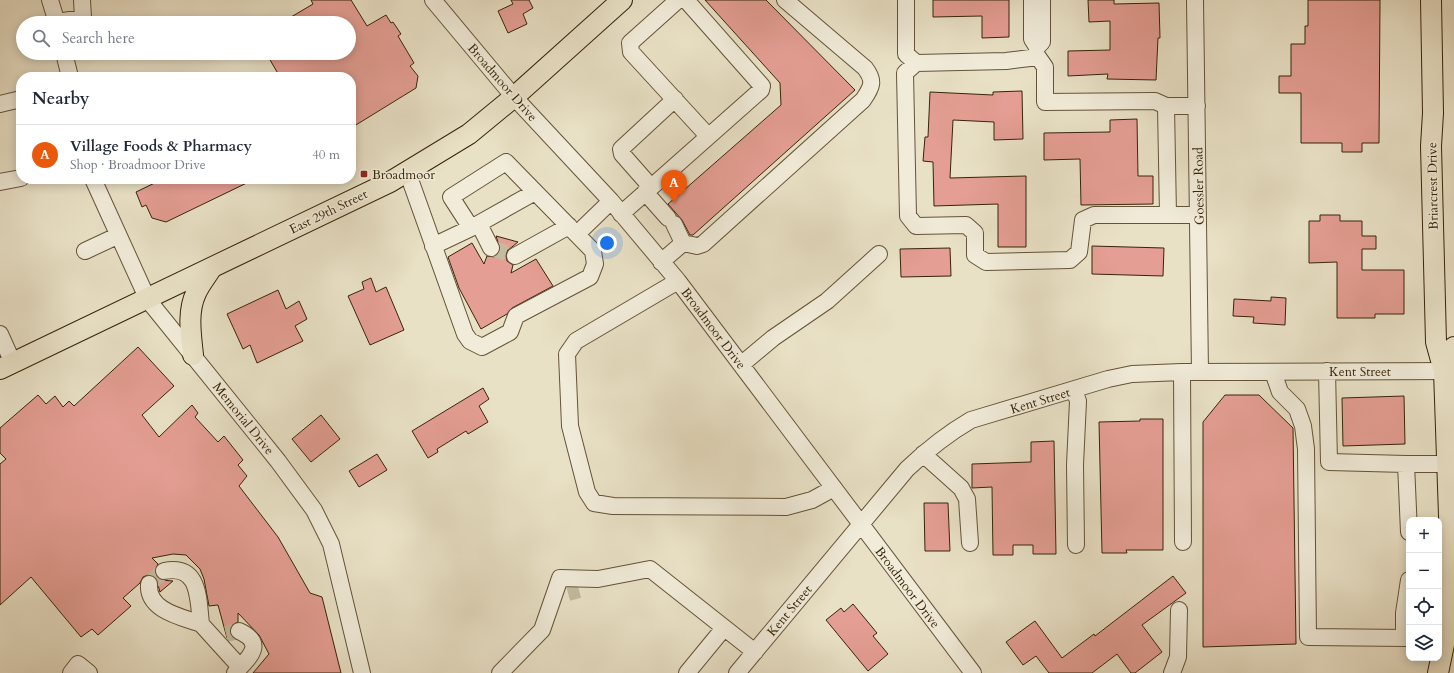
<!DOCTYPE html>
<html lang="en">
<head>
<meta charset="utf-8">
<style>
	:root { --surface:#fff; --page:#f2f2f3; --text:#1f2937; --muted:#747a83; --line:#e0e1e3; --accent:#ea580c }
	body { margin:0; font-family:Cardo,serif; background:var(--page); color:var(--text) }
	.controls { position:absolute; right:12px; bottom:12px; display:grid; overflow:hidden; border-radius:8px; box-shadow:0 2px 10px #0003 }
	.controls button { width:36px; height:36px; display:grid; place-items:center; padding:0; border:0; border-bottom:1px solid var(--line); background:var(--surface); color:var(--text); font:20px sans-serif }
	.you { position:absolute; left:607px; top:243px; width:14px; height:14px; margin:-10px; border:3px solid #fff; border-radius:50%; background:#1a73e8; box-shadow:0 0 0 6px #1a73e833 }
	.badge { display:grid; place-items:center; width:26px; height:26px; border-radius:50%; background:var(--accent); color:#fff; font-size:13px; font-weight:700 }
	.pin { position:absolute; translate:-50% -33px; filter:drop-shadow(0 1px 2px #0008) }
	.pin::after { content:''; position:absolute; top:21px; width:14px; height:12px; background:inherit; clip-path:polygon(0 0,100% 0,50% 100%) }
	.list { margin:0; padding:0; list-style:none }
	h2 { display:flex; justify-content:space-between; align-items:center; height:52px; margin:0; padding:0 16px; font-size:17px }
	h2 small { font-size:13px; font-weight:400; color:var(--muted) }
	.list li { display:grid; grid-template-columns:26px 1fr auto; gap:12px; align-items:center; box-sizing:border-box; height:60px; padding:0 16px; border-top:1px solid var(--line) }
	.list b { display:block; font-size:15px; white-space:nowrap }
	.list p { margin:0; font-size:13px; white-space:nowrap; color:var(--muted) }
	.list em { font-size:13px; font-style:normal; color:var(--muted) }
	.icon { flex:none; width:22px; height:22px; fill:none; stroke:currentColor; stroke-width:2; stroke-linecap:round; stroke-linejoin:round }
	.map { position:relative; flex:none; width:1454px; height:673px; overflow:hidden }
	.search { position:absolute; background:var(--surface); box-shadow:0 2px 10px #0003; left:16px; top:16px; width:340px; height:44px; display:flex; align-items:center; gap:10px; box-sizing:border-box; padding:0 14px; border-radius:22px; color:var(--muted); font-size:15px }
	.panel { position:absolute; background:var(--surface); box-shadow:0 2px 10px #0003; left:16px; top:72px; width:340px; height:112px; border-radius:16px }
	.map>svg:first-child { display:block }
</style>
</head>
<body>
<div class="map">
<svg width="1454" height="673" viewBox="0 0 1454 673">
	<rect width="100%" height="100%" fill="#e9e1c6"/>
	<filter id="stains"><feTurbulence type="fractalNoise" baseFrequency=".005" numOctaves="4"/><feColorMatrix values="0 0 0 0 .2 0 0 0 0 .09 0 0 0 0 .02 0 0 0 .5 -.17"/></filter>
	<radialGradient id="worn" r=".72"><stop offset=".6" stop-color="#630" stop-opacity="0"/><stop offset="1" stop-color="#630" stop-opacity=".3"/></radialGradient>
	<!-- building -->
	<path fill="#e49e93" stroke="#372408" d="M 311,0 L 351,0 L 367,26 L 386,15 L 391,23 L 393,22 L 401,34 L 398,36 L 414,63 L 410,66 L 418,76 L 416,88 L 351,128 L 351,77 L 280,77 L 266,53 L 349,53 L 349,23 L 281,23 L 313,4 Z
		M 511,0 L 529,0 L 533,8 L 523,14 L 527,24 L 508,33 L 498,11 L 513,4 Z
		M 705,0 L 766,0 L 855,90 L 693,235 L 690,235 L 682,220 L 668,204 L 781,105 L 780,83 Z
		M 933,0 L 1009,0 L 1009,37 L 982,38 L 982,16 L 933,17 Z
		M 1088,0 L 1114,0 L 1114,4 L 1159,3 L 1160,38 L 1158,38 L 1156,80 L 1107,79 L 1108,74 L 1068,76 L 1068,51 L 1110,50 L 1110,21 L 1089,22 Z
		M 1308,0 L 1380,0 L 1379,143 L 1362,143 L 1362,152 L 1342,152 L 1342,143 L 1301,143 L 1301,93 L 1279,93 L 1279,76 L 1291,76 L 1291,44 L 1305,44 L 1305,26 L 1308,26 Z
		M 1022,91 L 1023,139 L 994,140 L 994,122 L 953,120 L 950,178 L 1026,176 L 1026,247 L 998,247 L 998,204 L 934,206 L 933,162 L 923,161 L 925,137 L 928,137 L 930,92 L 993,95 L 993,92 Z
		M 1137,119 L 1138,176 L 1153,176 L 1153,204 L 1081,205 L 1080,159 L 1044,160 L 1044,133 L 1110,132 L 1110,120 Z
		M 163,179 L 255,179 L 166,222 L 152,218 L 146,205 L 142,207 L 136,192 Z
		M 1320,215 L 1340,215 L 1340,221 L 1362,221 L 1362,236 L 1376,236 L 1376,249 L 1362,249 L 1362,270 L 1404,270 L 1404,314 L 1375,314 L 1375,318 L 1337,318 L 1337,262 L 1309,263 L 1309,221 L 1320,221 Z
		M 496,236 L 518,242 L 507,251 L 506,255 L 507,261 L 513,265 L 511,273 L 536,259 L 553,286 L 512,308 L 507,314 L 481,329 L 459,288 L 448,257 L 472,243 L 484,264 L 487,256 L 495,257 L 499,253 L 500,248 Z
		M 1092,246 L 1164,248 L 1163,276 L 1092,274 Z
		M 950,248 L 951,276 L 901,277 L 900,249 Z
		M 371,278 L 376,292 L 386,287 L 404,330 L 370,345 L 348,296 L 364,289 L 362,282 Z
		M 278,290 L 286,309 L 299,301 L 307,319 L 295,326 L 303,341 L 257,363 L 250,345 L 243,349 L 227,314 Z
		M 1271,297 L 1286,298 L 1285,325 L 1253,323 L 1254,317 L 1233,316 L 1234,299 L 1271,301 Z
		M 138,347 L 174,386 L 142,415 L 159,437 L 192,405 L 198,413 L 195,417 L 218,442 L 224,436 L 243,460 L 238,465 L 247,476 L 239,486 L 278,537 L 310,593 L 322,597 L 341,673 L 253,673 L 269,654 L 259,635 L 238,613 L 238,622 L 231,626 L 230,631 L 232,637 L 227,638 L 218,605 L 209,606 L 204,579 L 200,569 L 186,555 L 173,554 L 152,558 L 158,564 L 155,571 L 156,577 L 160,580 L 173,581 L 160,592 L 156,578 L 148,575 L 143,577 L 140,583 L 123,598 L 131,606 L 98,635 L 92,629 L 81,637 L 31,577 L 0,605 L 0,464 L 6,459 L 0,453 L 0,428 L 38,395 L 46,404 L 55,396 L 63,407 L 69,401 L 74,406 Z
		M 483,388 L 489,399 L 479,406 L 488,422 L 468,434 L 466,431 L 437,449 L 438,452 L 428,458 L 412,431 Z
		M 1225,395 L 1259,395 L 1293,428 L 1296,644 L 1203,647 L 1203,422 Z
		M 1404,396 L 1405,444 L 1343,446 L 1342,398 Z
		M 321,415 L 340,439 L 311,462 L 292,439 Z
		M 1140,419 L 1163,419 L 1163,550 L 1126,550 L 1127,553 L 1102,553 L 1099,422 L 1140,421 Z
		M 1054,441 L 1056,554 L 1033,554 L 1033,545 L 1013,545 L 1013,555 L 993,555 L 992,487 L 972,488 L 972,464 L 1031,462 L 1031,442 Z
		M 377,454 L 387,470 L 359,487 L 349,471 Z
		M 924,503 L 948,503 L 950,551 L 925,551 Z
		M 1173,576 L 1186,593 L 1142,625 L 1162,652 L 1135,673 L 1131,673 L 1117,654 L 1092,673 L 1049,673 L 1036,656 L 1023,665 L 1006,642 L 1035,621 L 1062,658 L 1094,634 L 1095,636 Z
		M 853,604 L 877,633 L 873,636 L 888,654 L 868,671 L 826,620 L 841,608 L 844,612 Z"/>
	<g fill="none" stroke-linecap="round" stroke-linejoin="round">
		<!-- minor-tunnel -->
		<path stroke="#c5bba0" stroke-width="16" stroke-dasharray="16 8" stroke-linecap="butt" d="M 491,248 L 515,256
			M 149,584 L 164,571
			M 568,593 L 579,590
			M 226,634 L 239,631"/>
		<defs>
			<path id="minor" d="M 50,0 L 57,23
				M 433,0 L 514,97 L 611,201 L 678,281 L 973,673
				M 678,0 L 630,43 L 631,52 L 708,136
				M 906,0 L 906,54 L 916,63
				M 1032,0 L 1032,39 L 1037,47 L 1042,42 L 1042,0
				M 1195,0 L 1200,372
				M 57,22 L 83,18 L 82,0
				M 64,53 L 70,77
				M 0,104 L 21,99
				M 1166,106 L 1168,215
				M 1197,106 L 1166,106 L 1155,101 L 1045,102 L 1045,67 L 1038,57 L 1006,61 L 916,63 L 905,73 L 908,216 L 916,226 L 966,225 L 975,233 L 975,255 L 986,262 L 1070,260 L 1079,252 L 1083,220 L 1094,215 L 1198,215
				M 407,171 L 465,334 L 470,341 L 482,347 L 510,332 L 516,316 L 590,277 L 595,264 L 593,251 L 506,162 L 451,197 L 471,228
				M 93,179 L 148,300 L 278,461 L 314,510 L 331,544 L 362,673
				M 0,182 L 21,178
				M 651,187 L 622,154 L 621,149 L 675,99
				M 645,192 L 668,218
				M 621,214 L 761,90 L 762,86 L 686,0
				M 479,224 L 491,248
				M 674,224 L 683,243
				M 577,234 L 611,201
				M 433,246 L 471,228 L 535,192
				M 85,251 L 117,236
				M 515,256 L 569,226
				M 661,262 L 683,243 L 697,246 L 703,244 L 863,100 C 872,87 875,81 865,68 L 785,0
				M 678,281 L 576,341 L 567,354 L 570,426 L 587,492 L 594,503 L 613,506 L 786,507 L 812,500 L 834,488
				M 0,334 L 13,363
				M 742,364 L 773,338 L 827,301 L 879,254
				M 1327,371 L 1329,462 L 1406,464 L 1409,532
				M 1182,372 L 1183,542
				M 1273,372 L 1280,392 L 1297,409 L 1303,426 L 1306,449 L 1308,637 L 1409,638
				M 1074,390 L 1078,401 L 1075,465 L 1076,545
				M 923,454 L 961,488 L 967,499 L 970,543
				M 1406,464 L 1448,464
				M 149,584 C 147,611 182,617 201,624 C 198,598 200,564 164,571
				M 201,624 L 240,667
				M 1404,638 L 1404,613 L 1409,580
				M 71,673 L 78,664 L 89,673
				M 235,673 C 248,658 267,644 239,631
				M 500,673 L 542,630 L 560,578 L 598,579 L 650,569 L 755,652
				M 687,673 L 724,628
				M 737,673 L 907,469 C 927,450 947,434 971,420 L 1108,379 L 1132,374 L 1182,372 L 1454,371
				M 1172,673 L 1178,657 L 1179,610"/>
			<path id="major" d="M 1431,0 L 1433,113 L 1431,146 L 1436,342 L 1444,371 L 1451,573 L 1448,625 L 1438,673
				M 193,355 C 191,335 187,312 196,293 C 200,284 206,277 211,269
				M 0,369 L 390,182 L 469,134 L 514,97 L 622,0
				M 1444,371 L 1454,347"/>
		</defs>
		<!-- minor casing -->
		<use href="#minor" stroke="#645338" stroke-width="18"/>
		<!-- major casing -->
		<use href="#major" stroke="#372408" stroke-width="22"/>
		<!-- minor -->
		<use href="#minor" stroke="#f1ecda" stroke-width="16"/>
		<!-- major -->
		<use href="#major" stroke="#e9e1c6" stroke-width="20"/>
	</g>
	<!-- markers -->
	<rect fill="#8f2418" stroke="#f1ecda" stroke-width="1.5" x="360" y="170" width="8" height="8" rx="2"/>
	<g text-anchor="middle" stroke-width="3" stroke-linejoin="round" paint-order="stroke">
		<!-- street labels -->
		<g font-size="13" fill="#372408" stroke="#f1ecda">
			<text transform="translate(503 82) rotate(49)" y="5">Broadmoor Drive</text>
			<text transform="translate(1198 186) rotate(-91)" y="5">Goessler Road</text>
			<text transform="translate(1432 186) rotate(-91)" y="5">Briarcrest Drive</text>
			<text transform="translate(328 211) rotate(-26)" y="5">East 29th Street</text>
			<text transform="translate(714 328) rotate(53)" y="5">Broadmoor Drive</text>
			<text x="1360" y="376">Kent Street</text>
			<text transform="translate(1040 400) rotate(-17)" y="5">Kent Street</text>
			<text transform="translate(244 418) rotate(51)" y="5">Memorial Drive</text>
			<text transform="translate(908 587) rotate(53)" y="5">Broadmoor Drive</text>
			<text transform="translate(789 610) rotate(-50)" y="5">Kent Street</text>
		</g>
		<!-- poi labels -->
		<g font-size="13" fill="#372408" stroke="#f1ecda" text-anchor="start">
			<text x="372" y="179">Broadmoor</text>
		</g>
	</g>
	<rect width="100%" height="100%" filter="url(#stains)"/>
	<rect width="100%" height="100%" fill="url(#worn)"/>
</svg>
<div class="controls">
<button>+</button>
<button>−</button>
<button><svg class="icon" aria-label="locate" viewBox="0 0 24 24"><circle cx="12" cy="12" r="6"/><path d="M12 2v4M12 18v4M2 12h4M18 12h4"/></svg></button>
<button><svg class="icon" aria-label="layers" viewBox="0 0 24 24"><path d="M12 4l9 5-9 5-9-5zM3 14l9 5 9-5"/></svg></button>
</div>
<div class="you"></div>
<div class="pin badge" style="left:674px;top:203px">A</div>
<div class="search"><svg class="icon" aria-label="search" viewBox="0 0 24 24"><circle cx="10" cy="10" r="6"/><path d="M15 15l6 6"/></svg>Search here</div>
<section class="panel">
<h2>Nearby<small></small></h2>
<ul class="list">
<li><span class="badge">A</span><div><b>Village Foods &amp; Pharmacy</b><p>Shop · Broadmoor Drive</p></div><em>40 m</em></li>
</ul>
</section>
</div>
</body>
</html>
